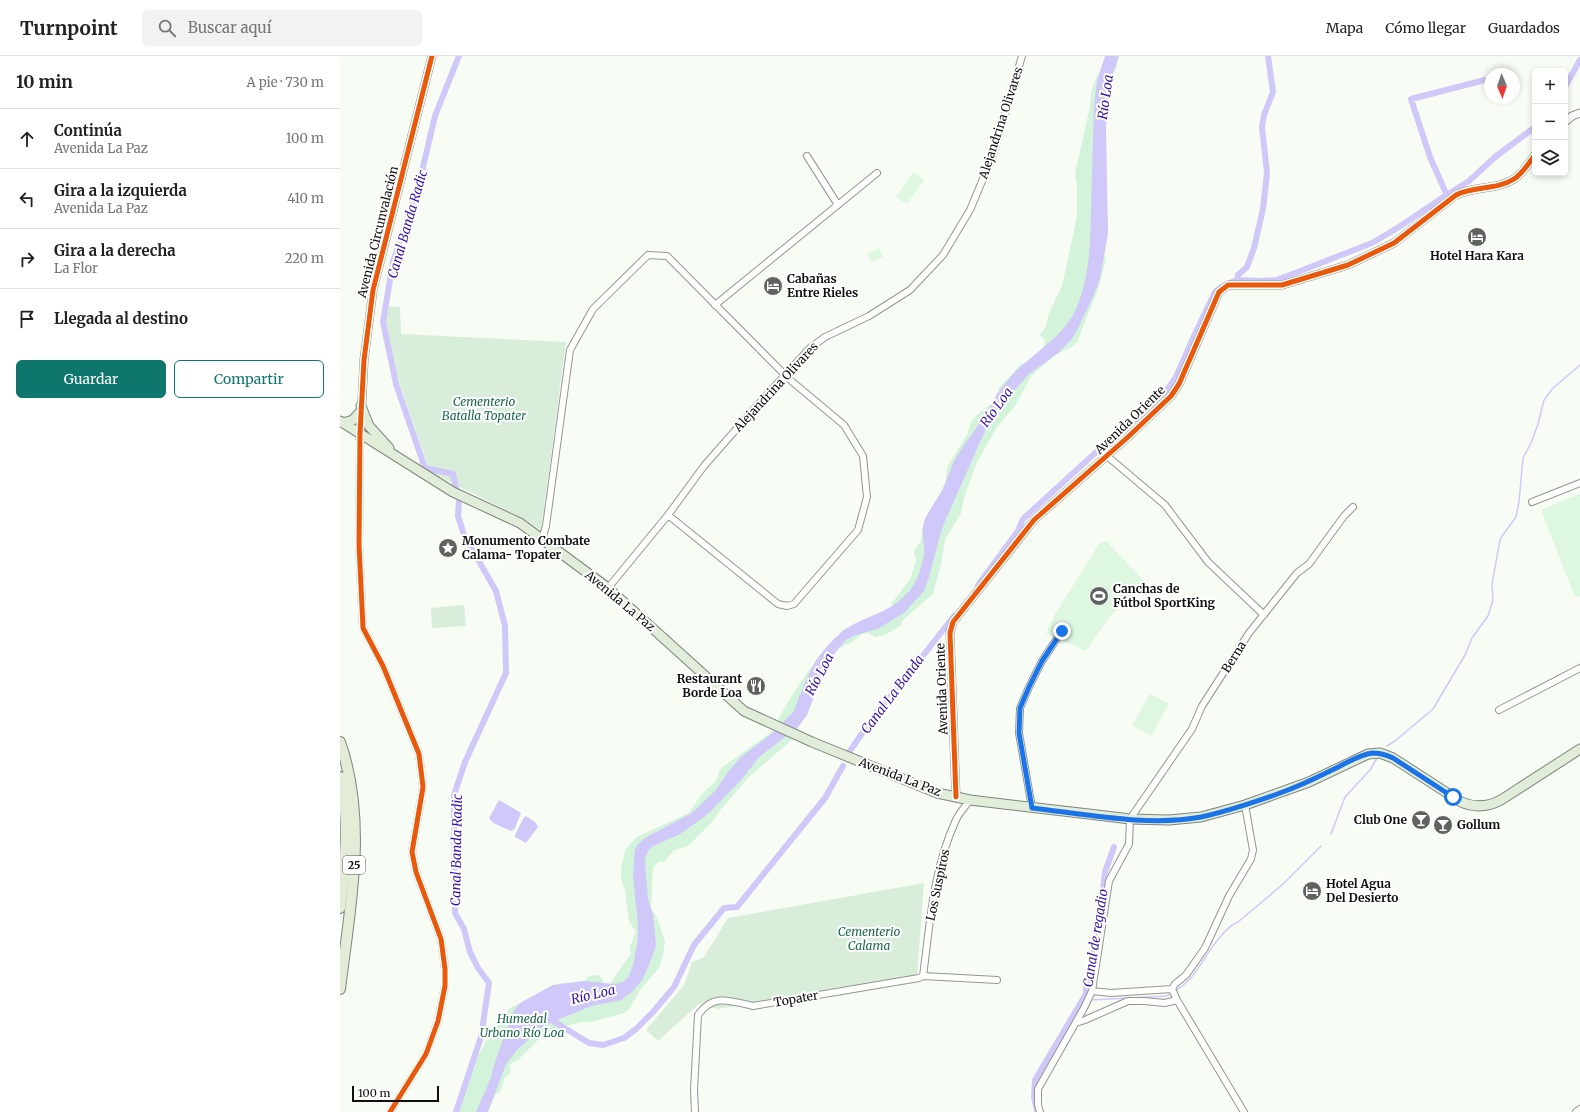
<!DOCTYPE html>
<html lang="es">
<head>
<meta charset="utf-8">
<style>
	:root { --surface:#fff; --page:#f2f2f2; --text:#222; --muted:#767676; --line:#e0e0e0; --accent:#0f766e }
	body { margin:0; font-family:Merriweather,serif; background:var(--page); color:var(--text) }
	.controls { position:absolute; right:12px; top:12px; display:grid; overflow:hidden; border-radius:6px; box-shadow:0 2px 6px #0003 }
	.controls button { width:36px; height:36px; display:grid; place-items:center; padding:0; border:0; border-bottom:1px solid var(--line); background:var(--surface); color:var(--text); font:20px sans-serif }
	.compass { position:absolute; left:1144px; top:12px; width:36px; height:36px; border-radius:50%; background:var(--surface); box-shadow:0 2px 6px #0003; rotate:178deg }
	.scale { position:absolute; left:12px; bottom:10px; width:87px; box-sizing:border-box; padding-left:4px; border:2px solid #0f0f0f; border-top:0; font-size:11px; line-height:14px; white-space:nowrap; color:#0f0f0f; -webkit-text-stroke:3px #fff; paint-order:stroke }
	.stop { position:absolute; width:12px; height:12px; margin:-9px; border:3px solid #1a73e8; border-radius:50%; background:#fff }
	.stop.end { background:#1a73e8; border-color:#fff; box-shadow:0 1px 4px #0008 }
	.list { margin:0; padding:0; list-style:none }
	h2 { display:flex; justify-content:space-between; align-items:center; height:52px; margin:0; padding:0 16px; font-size:17px }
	h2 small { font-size:13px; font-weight:400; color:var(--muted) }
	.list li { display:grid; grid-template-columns:26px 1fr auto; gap:12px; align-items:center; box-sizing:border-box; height:60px; padding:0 16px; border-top:1px solid var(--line) }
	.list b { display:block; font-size:15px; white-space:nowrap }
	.list p { margin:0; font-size:13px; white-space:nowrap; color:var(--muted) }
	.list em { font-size:13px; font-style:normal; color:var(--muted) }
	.actions { display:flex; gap:8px; padding:12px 16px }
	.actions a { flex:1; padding:9px 0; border:1px solid var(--accent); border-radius:6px; text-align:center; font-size:14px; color:var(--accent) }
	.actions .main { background:var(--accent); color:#fff }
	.icon { flex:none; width:22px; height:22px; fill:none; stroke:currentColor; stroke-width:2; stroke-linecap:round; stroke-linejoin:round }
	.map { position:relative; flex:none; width:1240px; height:1056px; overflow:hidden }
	header { display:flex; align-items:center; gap:24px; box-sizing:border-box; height:56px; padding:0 20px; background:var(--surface); border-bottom:1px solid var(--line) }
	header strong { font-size:19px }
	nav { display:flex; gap:22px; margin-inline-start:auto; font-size:14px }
	.search { width:280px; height:36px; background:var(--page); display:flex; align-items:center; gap:10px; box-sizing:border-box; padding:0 14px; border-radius:6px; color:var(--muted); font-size:15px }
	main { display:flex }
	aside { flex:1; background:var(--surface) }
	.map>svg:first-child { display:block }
</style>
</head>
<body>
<header>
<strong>Turnpoint</strong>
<div class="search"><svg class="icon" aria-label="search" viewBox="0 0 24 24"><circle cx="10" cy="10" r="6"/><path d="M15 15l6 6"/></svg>Buscar aquí</div>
<nav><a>Mapa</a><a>Cómo llegar</a><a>Guardados</a></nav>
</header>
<main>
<aside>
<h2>10 min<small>A pie · 730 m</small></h2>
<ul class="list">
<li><svg class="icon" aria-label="ahead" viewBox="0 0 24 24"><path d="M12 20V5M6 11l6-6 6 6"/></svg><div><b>Continúa</b><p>Avenida La Paz</p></div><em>100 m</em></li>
<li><svg class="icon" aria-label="left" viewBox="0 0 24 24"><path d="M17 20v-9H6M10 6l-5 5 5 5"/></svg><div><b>Gira a la izquierda</b><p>Avenida La Paz</p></div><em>410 m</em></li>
<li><svg class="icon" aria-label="right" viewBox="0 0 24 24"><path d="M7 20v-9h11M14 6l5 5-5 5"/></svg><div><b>Gira a la derecha</b><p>La Flor</p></div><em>220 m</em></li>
<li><svg class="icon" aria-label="arrive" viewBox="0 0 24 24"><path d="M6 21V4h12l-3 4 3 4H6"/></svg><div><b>Llegada al destino</b></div></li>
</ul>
<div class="actions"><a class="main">Guardar</a><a>Compartir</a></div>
</aside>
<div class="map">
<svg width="1240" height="1056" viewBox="0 0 1240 1056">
	<rect width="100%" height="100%" fill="#f7fcf4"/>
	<!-- green -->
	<path fill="#d4f3db" d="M 779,0 L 776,13 L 770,24 L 758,72 L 768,161 L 766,167 L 762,197 L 766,202 L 759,231 L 737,286 L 731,291 L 715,299 L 691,320 L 675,350 L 657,371 L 636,408 L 624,442 L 621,457 L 605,484 L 601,508 L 593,538 L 563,564 L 560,570 L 545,579 L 536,581 L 527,577 L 522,578 L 512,586 L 505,589 L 487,599 L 454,682 L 409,721 L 381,753 L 372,766 L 348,790 L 334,794 L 324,806 L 318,806 L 313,812 L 311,851 L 317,862 L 325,885 L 323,899 L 319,912 L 300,934 L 290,952 L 284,957 L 251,966 L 241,966 L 222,971 L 199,983 L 178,1004 L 173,1006 L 169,1010 L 171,1014 L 169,1018 L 165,1021 L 160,1036 L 155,1039 L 147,1056 L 117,1056 L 126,1025 L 135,1012 L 134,1007 L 154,971 L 171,951 L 217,932 L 220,927 L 242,929 C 246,921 250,919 259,919 L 263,924 L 263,934 L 267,933 L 284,907 L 291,898 L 289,893 L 296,876 L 289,865 L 285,834 L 281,823 L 281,813 L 285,794 L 297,781 L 349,757 L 361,739 L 375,726 L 381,712 L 430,677 L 454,636 L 479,600 L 497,584 L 499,578 L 504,573 L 531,565 L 532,560 L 536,558 L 543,559 L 550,553 L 552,547 L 570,523 L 576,505 L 574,497 L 576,492 L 581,485 L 582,472 L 587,465 L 605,427 L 608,409 L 627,379 L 632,364 L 640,356 L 654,346 L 659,332 L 681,308 L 687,307 L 704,290 L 705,285 L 700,279 L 706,270 L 709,257 L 722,230 L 728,203 L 737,160 L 737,128 L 735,117 L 750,51 C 750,37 754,22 763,11 C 766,6 774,3 779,0 Z"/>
	<!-- cemetery -->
	<path fill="#d8eeda" d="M 45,250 L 60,251 L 61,278 L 226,286 L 201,474 L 186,464 L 90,416 L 47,291 Z
		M 124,549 L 126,570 L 92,572 L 91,552 Z
		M 584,827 L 577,921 L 378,953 L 359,948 L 318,985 L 306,974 L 344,929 L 352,906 L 364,901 L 388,862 Z"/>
	<!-- pitch -->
	<path fill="#def7e0" d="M 573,116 L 584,124 L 567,148 L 556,141 Z
		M 539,192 L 543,201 L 531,206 L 527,198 Z
		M 1240,438 L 1240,541 L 1234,539 L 1201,454 Z
		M 766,485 L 805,526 L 770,560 L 746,595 L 706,577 L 714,560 L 759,488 Z
		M 810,638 L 829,648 L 811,680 L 792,669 Z"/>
	<!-- water -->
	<path fill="#cfc8f8" d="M 765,0 L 779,0 L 769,28 L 766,74 L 768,178 L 760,222 L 753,241 L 736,276 L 731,284 L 718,297 L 689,318 L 656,355 L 644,377 L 602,472 L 589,521 L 584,535 L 564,557 L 539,572 L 513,580 L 505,585 L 495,597 L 476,635 L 467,659 L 458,671 L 419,701 L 402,723 L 369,757 L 354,768 L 338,779 L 313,790 L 309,794 L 306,799 L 305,806 L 308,843 L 313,859 L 316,890 L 309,909 L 302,924 L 293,935 L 281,944 L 251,950 L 203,970 L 176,995 L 166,1008 L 148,1056 L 136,1056 L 150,1024 L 156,1003 L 173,956 L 180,947 L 213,929 L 243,925 L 275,928 L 283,926 L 288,921 L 291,915 L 294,905 L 298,882 L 298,867 L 295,841 L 293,819 L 295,794 L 298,788 L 305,782 L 352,757 L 376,734 L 387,717 L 401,701 L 435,675 L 454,655 C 465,626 472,604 495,582 C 500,578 504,573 509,571 C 533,557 551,557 570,534 C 578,525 585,503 584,491 C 583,481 581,468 587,459 C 592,450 598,442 603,433 C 607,424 610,414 614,405 C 624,388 637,372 648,355 C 652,349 654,342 658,337 C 663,330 669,322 675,316 C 692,299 714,286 728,267 C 743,247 748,213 750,189 L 754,50 L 757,25 Z
		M 159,744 L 181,757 L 175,772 L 171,775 L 153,767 L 149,762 Z
		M 186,760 L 195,766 L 198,771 L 186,787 L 175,781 L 175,779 L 184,761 Z"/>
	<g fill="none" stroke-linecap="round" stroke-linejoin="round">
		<!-- stream -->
		<path stroke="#cfc8f8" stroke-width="1.5" d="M 1047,690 L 1055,685 L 1093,653 L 1125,599 L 1132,582 L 1148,560 L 1153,544 L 1152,528 L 1160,484 L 1162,480 L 1176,461 L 1179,446 L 1183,402 L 1191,387 L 1198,368 L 1204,344 L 1213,332 L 1240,309
			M 991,778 L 1005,741 L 1030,714 L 1037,702
			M 835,935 C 840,932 845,928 850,923 C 863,908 879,874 898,866 L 942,829 L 981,790
			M 792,942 L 826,940 L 831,938
			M 750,944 L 788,942"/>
		<!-- canal -->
		<path stroke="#cfc8f8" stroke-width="6" d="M 1225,31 L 1240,4
			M 1108,138 L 1129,125 L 1155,101 L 1195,71
			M 897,224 L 898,219 L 907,211 L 914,192 L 923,153 L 927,117 L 922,71 L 924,59 L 933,36 L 928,0
			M 116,432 L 113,418 L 85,412 L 56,328 L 43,266 L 53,206 L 79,128 L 95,60 L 119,0
			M 638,529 L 678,475 L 683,463 L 777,377 L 796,363 L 827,334 L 836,321 L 854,280 L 875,236 L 883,230 L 897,224 L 920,225 L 937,224 L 1032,187 L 1059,171 L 1108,138 L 1105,135 L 1090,101 L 1071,43 L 1145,24
			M 510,695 L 536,657 L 561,628 L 614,560
			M 208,962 L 249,987 L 263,989 L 284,982 L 296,973 L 313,956 L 334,931 L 354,889 L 384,852 L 397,851 L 485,742 L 503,710
			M 697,1054 L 694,1041 L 695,1024 L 746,938 L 746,927 L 751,913 L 761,852 L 765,816 L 774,791
			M 116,1056 L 141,981 L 149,927 L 138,912 L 130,896 L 124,873 L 115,857 L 114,739 L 125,706 L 166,617 L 165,570 L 156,535 L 124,479 L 118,460 L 119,444"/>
		<defs>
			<path id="minor" d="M 467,100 L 498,149
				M 375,249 L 537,117
				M 20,383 L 19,489 L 23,572 L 43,610 L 79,698 L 83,731 L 72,796 L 76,816 L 101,883 L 105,913 L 105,930 L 98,965 L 86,998 L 50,1056
				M 767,400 L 825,449 L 868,506 L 924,559
				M 1192,446 L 1240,427
				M 202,483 L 206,470 L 230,294 L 253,253 L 308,199 L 327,200 L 449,323 L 504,369 L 523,400 L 527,441 L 518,474 L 454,548 L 447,550 L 438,548 L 328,459
				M 268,532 L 328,459 L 364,410 L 414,353 L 470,292 L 485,281 L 529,260 L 570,234 L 603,199 L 630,154 L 653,99 L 682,0
				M 1159,654 L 1240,612
				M 692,752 L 679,677 L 680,652 L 689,631 L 702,605 L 722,575
				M 583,920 C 590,868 593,813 616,764 C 619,757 625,751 630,744
				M 832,933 L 837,944 L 904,1056
				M 752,935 L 771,937 L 832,933 L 835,928 L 846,919 L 865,892 L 889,840 L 911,803 L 913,794 L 905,749
				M 736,967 L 745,964 L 788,945 L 804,945 L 825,947 L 837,944
				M 355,1056 L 354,1034 L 358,959 C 373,937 391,945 413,950 L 579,922 L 583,920 L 657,924
				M 700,1056 L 698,1049 L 698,1033 L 744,952 L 752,935 L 769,825 L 789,788 L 790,763 L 852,673 L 862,650 L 909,577 L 957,517 L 969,508 L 1004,460 L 1013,451
				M 1236,1056 L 1240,1053"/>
			<path id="tertiary" d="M 1225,66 L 1232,60 L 1240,57
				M 20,383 L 24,304 L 33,234 L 92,0
				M 616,741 L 610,577 L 613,566 L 694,464 L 788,381 L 831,340 L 839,328 L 879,236 L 888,229 L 942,229 L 1008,209 L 1054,187 L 1116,139 C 1134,130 1157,134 1174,123 C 1182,118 1189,107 1195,99"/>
			<path id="primary" d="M 21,350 L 29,370 L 49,392
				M 0,365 L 113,436 L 180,467 L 268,532 L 404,655 L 472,686 L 597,737 L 630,744 L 757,759 L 790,763 L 829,764 L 861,761 L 905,749 L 969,726 L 1028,698 L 1040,697 L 1053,702 L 1121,746 C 1135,752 1148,751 1161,744 L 1240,693
				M 3,367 L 13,364 L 21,355"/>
			<path id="trunk" d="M 0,686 C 28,766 10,851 0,933
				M 0,721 C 10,764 5,808 0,852"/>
		</defs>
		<!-- minor casing -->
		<use href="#minor" stroke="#939692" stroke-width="8"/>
		<!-- tertiary casing -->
		<use href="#tertiary" stroke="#939692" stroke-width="9"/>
		<!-- primary casing -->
		<use href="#primary" stroke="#81837f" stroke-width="11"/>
		<!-- trunk casing -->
		<use href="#trunk" stroke="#81837f" stroke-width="12"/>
		<!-- minor -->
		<use href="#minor" stroke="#fefffd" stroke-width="6"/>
		<!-- tertiary -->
		<use href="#tertiary" stroke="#fefffd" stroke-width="7"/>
		<!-- primary -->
		<use href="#primary" stroke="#e2edd9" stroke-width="9"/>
		<!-- trunk -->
		<use href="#trunk" stroke="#e3ecd7" stroke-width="10"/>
		<defs>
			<path id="cycleway" d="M 616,741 L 610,577 L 613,566 L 694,464 L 788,381 L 831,340 L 839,328 L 879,236 L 888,229 L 942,229 L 1008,209 L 1054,187 L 1116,139 C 1134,130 1157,134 1174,123 C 1182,118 1189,107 1195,99
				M 50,1056 L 86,998 L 98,965 L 105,930 L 105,913 L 101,883 L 76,816 L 72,796 L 83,731 L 79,698 L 43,610 L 23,572 L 19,489 L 20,377 L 24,304 L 33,234 L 92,0"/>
		</defs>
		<!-- cycleway casing -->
		<use href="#cycleway" stroke="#fff" stroke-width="8"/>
		<!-- cycleway -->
		<use href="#cycleway" stroke="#e8590c" stroke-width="5"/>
	</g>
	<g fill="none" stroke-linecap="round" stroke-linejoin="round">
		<!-- route -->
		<path stroke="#1a73e8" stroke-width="5" d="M 722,575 L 702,605 L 689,631 L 680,652 L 679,677 L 692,752 C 745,758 809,771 861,761 C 888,755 915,746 940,737 C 957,731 974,723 990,715 C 1003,709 1018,699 1032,697 C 1040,697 1047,699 1053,702 L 1113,741"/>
	</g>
	<!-- icons -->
	<defs>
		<symbol id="hotel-disc" viewBox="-11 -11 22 22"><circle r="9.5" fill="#60625f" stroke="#fff"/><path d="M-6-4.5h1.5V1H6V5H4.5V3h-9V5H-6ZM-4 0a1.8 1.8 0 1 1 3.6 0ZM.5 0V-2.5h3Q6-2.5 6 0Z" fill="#fff"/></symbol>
		<symbol id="sight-disc" viewBox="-11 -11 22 22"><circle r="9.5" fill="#60625f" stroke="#fff"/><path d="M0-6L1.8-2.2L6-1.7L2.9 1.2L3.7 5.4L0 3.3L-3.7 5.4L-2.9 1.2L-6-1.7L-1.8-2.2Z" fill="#fff"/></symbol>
		<symbol id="stadium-disc" viewBox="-11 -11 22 22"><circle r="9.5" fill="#60625f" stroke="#fff"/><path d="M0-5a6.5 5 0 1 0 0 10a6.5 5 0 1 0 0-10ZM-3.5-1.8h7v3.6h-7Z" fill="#fff"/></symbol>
		<symbol id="restaurant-disc" viewBox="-11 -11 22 22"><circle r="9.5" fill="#60625f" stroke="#fff"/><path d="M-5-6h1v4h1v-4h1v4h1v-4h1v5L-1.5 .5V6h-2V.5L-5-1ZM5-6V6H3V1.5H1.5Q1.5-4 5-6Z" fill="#fff"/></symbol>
		<symbol id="bar-disc" viewBox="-11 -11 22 22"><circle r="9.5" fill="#60625f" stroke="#fff"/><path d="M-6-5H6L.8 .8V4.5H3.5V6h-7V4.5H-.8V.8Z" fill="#fff"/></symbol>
	</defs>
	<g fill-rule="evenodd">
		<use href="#hotel-disc" x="1126" y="170" width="22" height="22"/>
		<use href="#hotel-disc" x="422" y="219" width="22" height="22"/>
		<use href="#sight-disc" x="97" y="481" width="22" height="22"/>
		<use href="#stadium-disc" x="748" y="529" width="22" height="22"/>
		<use href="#restaurant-disc" x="405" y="619" width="22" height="22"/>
		<use href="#bar-disc" x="1070" y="753" width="22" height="22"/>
		<use href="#bar-disc" x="1092" y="758" width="22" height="22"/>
		<use href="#hotel-disc" x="961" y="824" width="22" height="22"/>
	</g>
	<g text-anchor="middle" stroke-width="4" stroke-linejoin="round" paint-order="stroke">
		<!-- shield labels -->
		<rect fill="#fff" stroke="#575757" stroke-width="1" x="3" y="800" width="22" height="18" rx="3"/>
		<g font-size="11" font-weight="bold" fill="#0f0f0f">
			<text x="14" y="813">25</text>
		</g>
		<!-- street labels -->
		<g font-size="12" fill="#0f0f0f" stroke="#fff">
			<text transform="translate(661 67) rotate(-72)" y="4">Alejandrina Olivares</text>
			<text transform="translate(38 176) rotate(-76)" y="4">Avenida Circunvalación</text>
			<text transform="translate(436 331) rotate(-47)" y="4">Alejandrina Olivares</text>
			<text transform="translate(790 364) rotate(-44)" y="4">Avenida Oriente</text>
			<text transform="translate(280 545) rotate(40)" y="4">Avenida La Paz</text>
			<text transform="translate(894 601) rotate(-58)" y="4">Berna</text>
			<text transform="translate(602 633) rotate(-92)" y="4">Avenida Oriente</text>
			<text transform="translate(560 721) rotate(21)" y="4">Avenida La Paz</text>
			<text transform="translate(598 829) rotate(-78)" y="4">Los Suspiros</text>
			<text transform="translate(456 943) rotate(-10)" y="4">Topater</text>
		</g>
		<!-- poi labels -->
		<g font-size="12" font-weight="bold" fill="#0f0f0f" stroke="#fff" text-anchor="start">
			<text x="1137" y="204" text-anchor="middle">Hotel Hara Kara</text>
			<text x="447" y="227">Cabañas<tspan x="447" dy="14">Entre Rieles</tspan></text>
			<text x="122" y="489">Monumento Combate<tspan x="122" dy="14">Calama- Topater</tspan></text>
			<text x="773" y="537">Canchas de<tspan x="773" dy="14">Fútbol SportKing</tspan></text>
			<text x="402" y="627" text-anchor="end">Restaurant<tspan x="402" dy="14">Borde Loa</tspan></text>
			<text x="1067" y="768" text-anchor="end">Club One</text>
			<text x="1117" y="773">Gollum</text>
			<text x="986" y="832">Hotel Agua<tspan x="986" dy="14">Del Desierto</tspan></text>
		</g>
		<!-- park labels -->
		<g font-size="12" font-style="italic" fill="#1b6a4a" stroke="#fff">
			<text x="144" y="350">Cementerio<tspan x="144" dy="14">Batalla Topater</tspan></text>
			<text x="529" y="880">Cementerio<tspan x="529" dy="14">Calama</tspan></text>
			<text x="182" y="967">Humedal<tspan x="182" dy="14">Urbano Río Loa</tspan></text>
		</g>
		<!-- water labels -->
		<g font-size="13" font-style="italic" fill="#3510a8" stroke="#fff">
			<text transform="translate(765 41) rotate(-82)" y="5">Río Loa</text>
			<text transform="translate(67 168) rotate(-74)" y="5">Canal Banda Radic</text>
			<text transform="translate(656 351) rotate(-54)" y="5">Río Loa</text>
			<text transform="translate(479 618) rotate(-62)" y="5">Río Loa</text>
			<text transform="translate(552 638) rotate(-53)" y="5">Canal La Banda</text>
			<text transform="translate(116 794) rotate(-89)" y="5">Canal Banda Radic</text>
			<text transform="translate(755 882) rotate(-81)" y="5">Canal de regadio</text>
			<text transform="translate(253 938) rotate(-13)" y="5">Río Loa</text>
		</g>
	</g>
</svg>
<div class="controls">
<button>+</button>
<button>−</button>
<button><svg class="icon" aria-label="layers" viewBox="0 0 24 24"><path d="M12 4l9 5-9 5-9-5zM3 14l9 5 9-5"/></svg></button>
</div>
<svg class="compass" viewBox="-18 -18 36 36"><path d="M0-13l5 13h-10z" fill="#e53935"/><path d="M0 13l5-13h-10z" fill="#767676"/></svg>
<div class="scale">100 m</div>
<div class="stop" style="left:1113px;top:741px"></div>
<div class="stop end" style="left:722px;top:575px"></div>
</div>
</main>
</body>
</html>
